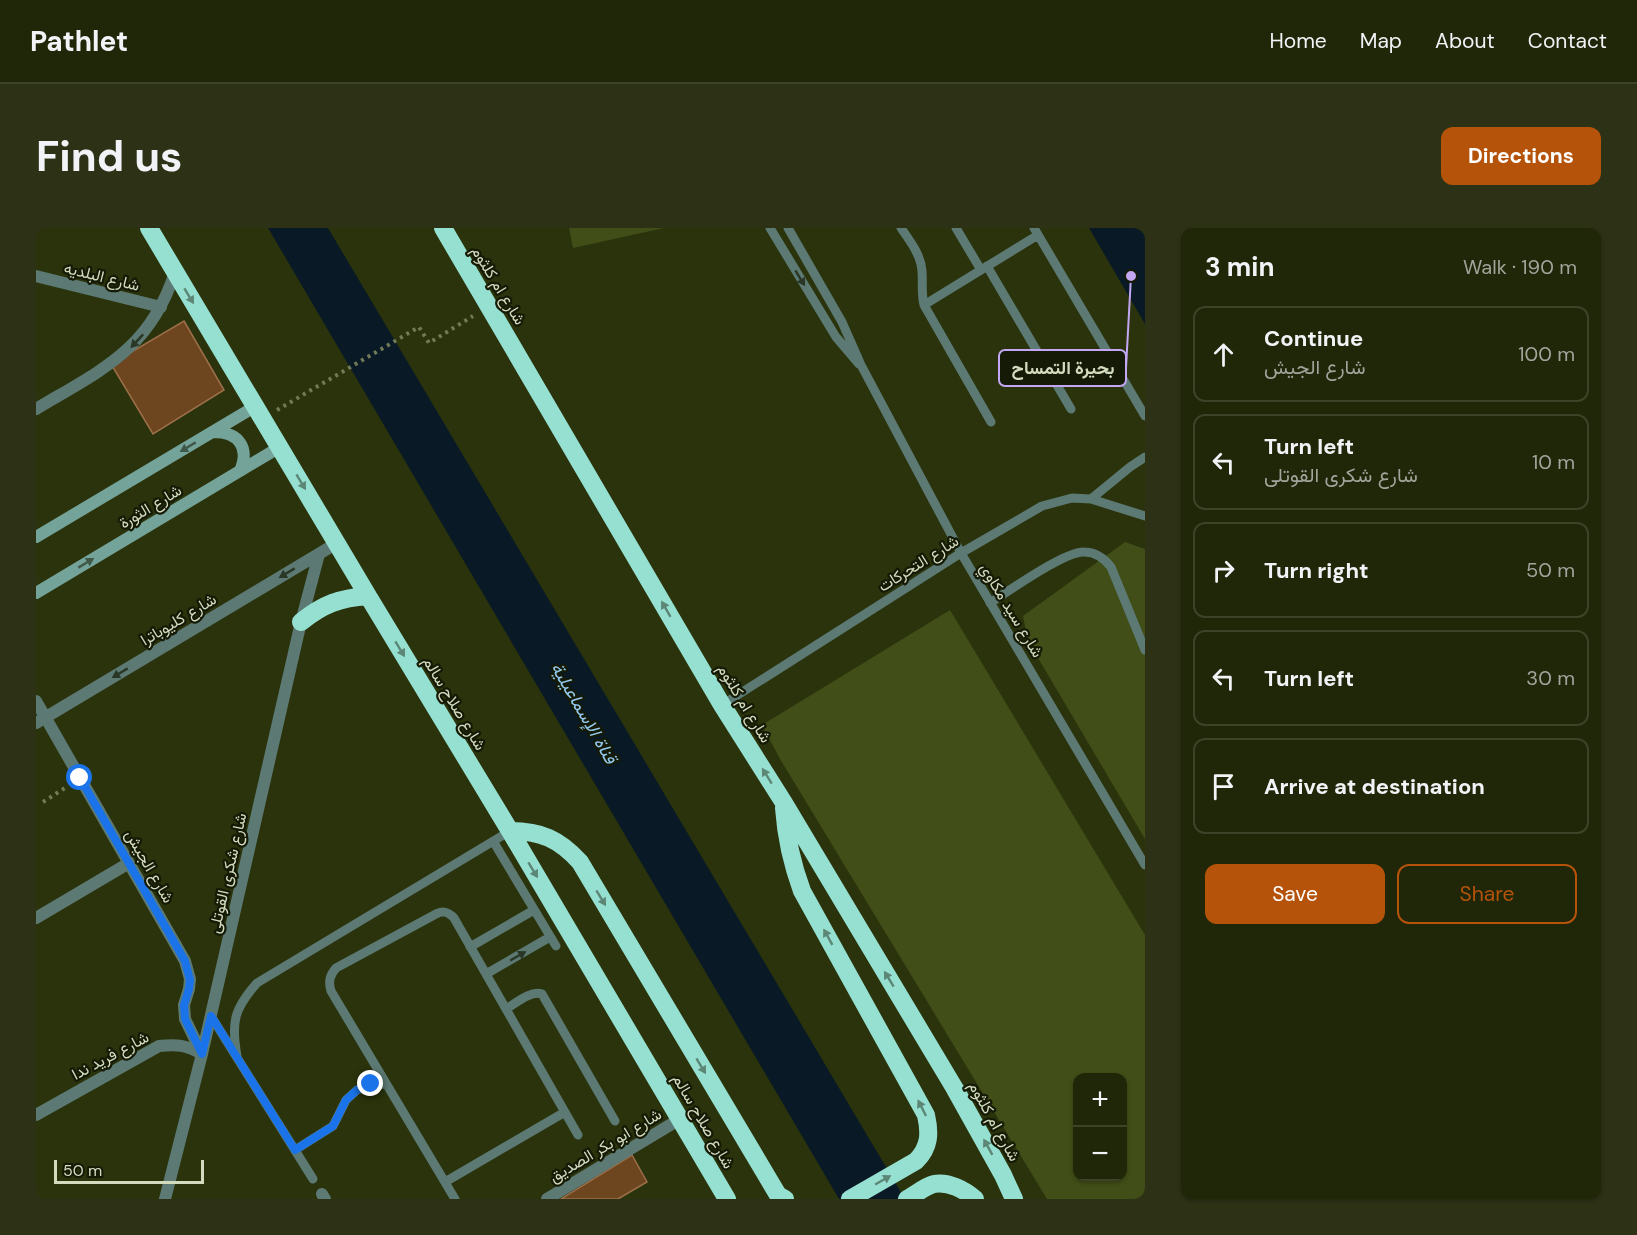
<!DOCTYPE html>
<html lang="en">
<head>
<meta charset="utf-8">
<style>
	:root { --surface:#202608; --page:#2d3216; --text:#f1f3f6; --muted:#a2a59c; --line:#3d4329; --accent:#b45309 }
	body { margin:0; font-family:"DM Sans",Vazirmatn,sans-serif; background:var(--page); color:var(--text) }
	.controls { position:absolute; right:18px; bottom:18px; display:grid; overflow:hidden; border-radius:12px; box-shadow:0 2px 4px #0004 }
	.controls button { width:54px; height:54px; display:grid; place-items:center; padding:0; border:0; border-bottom:2px solid var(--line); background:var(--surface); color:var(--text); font:30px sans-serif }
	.scale { position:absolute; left:18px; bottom:15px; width:150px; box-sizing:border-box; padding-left:6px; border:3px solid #d3dbbf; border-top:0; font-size:16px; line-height:21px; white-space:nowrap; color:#d3dbbf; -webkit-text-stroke:4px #141a05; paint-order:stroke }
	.stop { position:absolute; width:18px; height:18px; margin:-14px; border:4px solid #1a73e8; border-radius:50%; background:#fff }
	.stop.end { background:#1a73e8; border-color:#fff; box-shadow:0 2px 6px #0008 }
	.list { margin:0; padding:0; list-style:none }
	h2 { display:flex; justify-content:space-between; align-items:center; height:78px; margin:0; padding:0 24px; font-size:26px }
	h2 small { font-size:20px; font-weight:400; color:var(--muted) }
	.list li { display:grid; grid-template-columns:39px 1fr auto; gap:18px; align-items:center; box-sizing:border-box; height:96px; margin:0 12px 12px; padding:0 12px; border:2px solid var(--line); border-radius:12px }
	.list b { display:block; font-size:22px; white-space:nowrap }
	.list p { margin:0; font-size:20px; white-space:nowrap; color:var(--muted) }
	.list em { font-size:20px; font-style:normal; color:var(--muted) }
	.actions { display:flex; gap:12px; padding:18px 24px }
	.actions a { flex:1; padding:14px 0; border:2px solid var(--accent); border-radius:12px; text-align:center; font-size:21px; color:var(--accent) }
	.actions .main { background:var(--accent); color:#fff }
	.icon { flex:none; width:33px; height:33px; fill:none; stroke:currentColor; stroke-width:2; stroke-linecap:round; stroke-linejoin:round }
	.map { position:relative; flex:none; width:1109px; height:971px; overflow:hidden; border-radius:12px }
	header { display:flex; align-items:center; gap:36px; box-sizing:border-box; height:84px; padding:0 30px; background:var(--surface); border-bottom:2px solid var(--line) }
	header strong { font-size:28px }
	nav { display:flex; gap:33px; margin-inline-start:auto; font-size:21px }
	.intro { display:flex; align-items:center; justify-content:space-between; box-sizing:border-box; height:144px; padding:0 36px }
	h1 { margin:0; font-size:42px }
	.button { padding:15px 27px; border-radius:12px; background:var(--accent); color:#fff; font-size:21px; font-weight:700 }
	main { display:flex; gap:36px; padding:0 36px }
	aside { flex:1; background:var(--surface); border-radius:12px; box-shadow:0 2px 4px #0004 }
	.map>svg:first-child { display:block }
</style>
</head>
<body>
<header>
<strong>Pathlet</strong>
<nav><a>Home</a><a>Map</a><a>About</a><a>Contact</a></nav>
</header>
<div class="intro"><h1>Find us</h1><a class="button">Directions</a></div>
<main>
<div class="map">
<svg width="1109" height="971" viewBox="0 0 1109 971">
	<rect width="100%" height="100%" fill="#2a330b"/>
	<!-- green -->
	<path fill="#414e18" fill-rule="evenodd" d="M 533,0 L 628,0 L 537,20 Z
		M 1089,314 L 1109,321 L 1109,611 L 992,413 L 987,388 Z
		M 914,382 L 1109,707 L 1109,971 L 1011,971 L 744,531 L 726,497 ZM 1042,850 L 1086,850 L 1086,948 L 1042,948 Z"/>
	<!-- water -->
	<path fill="#091a26" d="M 232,0 L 292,0 L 869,971 L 803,971 Z
		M 1053,0 L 1109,0 L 1109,96 Z"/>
	<!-- building -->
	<path fill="#6d451f" stroke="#9c704a" stroke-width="1.5" d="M 148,93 L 188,162 L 117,206 L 75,136 Z
		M 596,927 L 611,954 L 582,971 L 525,971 Z"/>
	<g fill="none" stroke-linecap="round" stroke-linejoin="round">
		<!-- path -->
		<path stroke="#717a57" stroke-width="4" stroke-dasharray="3 4.5" stroke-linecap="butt" d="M 241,182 L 383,99 L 393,115 L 437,88
			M 7,574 L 32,558"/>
		<!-- lane -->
		<path stroke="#5c7973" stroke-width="9" d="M 734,0 L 800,109 L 823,136
			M 752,0 L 806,94 L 825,137 L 925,325 L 1109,637
			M 865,0 C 874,13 885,27 886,43 C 887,55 885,65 888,77 L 955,194
			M 920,0 L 945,42
			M 998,0 L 1109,188
			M 951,38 L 1035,181
			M 888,77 L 1002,7
			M 1055,271 L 1094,239 L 1109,229
			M 954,375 C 973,363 1029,323 1048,324 C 1059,324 1068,330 1075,339 L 1109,422
			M 686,477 L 925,325 L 1006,278 L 1036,270 L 1055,271 L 1109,288
			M 457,613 L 520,718
			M 434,719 L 498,682
			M 450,746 L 514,709
			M 470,781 C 480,775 495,762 506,766 L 579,893
			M 175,788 L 277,951
			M 201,828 C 195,794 198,781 221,755 L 474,603
			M 259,922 L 297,898 L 310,872 L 321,862 L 335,857 L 350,856
			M 409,954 L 529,884
			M 419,971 L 295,763 C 292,753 294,747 300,740 L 400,686 C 407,682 412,684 418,690 L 542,907"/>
		<!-- street -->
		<path stroke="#5c7973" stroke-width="12" d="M 0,48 L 125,79
			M 0,181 C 65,142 114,122 139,44
			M 0,473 L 149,733 L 154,751 L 153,761 L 148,777 L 149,791 L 166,826
			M 0,495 L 301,315
			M 0,690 L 93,635
			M 0,887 L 123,818 C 141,816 150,817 166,826
			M 286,966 L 289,971
			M 129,971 L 166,826 L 265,394 L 283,326
			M 511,971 L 644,891"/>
		<!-- secondary -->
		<path stroke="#74a39a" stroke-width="12" d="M 178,204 C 203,204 214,220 204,243
			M 0,309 L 220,178
			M 0,365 L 244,219"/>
		<!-- highway -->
		<path stroke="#96e0d2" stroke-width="18" d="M 113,0 L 332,368 L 474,603 L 691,971
			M 407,0 L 686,477 L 748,575 L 919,861 L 967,947 L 978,971
			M 265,394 C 287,376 304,370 332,368
			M 748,580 C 750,609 756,636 766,663 L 890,887 C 894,905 894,919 880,933 L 814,971
			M 474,603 C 505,603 523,611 544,634 L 742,967 L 749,971
			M 871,971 C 879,967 889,958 898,956 C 912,953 929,962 939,971"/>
	</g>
	<!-- one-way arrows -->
	<defs><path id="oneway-solid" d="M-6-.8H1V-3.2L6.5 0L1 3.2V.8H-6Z" transform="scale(1.5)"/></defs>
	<g fill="#2a3626">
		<use href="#oneway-solid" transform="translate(764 50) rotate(59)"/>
		<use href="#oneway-solid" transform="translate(101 113) rotate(133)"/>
		<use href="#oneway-solid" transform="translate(251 345) rotate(149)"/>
		<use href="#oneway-solid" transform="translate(84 445) rotate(149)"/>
		<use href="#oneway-solid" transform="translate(482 728) rotate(-30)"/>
	</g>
	<g fill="#5c8776">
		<use href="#oneway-solid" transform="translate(153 68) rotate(59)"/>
		<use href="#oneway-solid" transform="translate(265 254) rotate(59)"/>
		<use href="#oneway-solid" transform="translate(630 381) rotate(-120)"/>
		<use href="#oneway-solid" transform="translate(364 421) rotate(59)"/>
		<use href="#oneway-solid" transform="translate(731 548) rotate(-122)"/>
		<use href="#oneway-solid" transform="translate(497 642) rotate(59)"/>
		<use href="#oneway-solid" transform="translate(565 670) rotate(59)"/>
		<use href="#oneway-solid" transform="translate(792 709) rotate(-119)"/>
		<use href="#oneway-solid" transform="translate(853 751) rotate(-121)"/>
		<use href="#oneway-solid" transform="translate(665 838) rotate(59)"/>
		<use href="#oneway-solid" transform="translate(886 880) rotate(-117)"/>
		<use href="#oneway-solid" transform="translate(952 919) rotate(-119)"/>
		<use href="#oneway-solid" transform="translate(847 952) rotate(-30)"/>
	</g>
	<g fill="#3f5848">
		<use href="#oneway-solid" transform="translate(152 219) rotate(149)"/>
		<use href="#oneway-solid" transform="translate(50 335) rotate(-31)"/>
	</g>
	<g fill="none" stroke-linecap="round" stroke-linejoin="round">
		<!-- route -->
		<path stroke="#1a73e8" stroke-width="8" d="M 44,550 L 149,733 L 154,752 L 153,761 L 148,777 L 149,791 L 166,826 L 175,788 L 259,922 L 297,898 L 310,872 L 321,862 L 335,856"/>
	</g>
	<g text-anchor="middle" stroke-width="4.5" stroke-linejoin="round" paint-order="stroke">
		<!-- street labels -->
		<g font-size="16" fill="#d3dbbf" stroke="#141a05">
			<text transform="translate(66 48) rotate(14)" y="6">شارع البلديه</text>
			<text transform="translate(463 57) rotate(59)" y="6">شارع ام كلثوم</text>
			<text transform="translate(114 278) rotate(-31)" y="6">شارع الثورة</text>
			<text transform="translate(882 335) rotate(-32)" y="6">شارع التحركات</text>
			<text transform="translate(976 382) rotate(59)" y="6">شارع سيد مكاوي</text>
			<text transform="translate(142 391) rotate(-31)" y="6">شارع كليوباترا</text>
			<text transform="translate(419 475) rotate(59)" y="6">شارع صلاح سالم</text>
			<text transform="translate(709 475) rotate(59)" y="6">شارع ام كلثوم</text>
			<text transform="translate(114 638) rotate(60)" y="6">شارع الجيش</text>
			<text transform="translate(191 645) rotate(-77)" y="6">شارع شكرى القوتلى</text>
			<text transform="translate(74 827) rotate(-28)" y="6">شارع فريد ندا</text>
			<text transform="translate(668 893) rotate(60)" y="6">شارع صلاح سالم</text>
			<text transform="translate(959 893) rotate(61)" y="6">شارع ام كلثوم</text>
			<text transform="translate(569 917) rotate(-31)" y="6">شارع ابو بكر الصديق</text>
		</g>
		<!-- water labels -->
		<g font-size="18" font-style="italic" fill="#93c8ef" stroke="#141a05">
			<text transform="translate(548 485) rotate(60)" y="6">قناة الإسماعيلية</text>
		</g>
	</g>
	<!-- callouts -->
	<path fill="none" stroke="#c3a7f2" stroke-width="2" d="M1095 48L1090 140"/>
	<circle fill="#c3a7f2" stroke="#141a05" stroke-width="2" cx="1095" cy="48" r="6"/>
	<rect fill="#141a05" stroke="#c3a7f2" stroke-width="2" x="963" y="122" width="127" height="36" rx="6"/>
	<g font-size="18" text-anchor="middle" font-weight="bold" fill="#d3dbbf">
		<text x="1027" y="146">بحيرة التمساح</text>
	</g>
</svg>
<div class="controls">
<button>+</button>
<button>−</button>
</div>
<div class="scale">50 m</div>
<div class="stop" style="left:44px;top:550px"></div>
<div class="stop end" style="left:335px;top:856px"></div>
</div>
<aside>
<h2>3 min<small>Walk · 190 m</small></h2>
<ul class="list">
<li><svg class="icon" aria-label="ahead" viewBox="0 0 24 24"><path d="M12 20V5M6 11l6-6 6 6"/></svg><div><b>Continue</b><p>شارع الجيش</p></div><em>100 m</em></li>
<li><svg class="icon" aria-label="left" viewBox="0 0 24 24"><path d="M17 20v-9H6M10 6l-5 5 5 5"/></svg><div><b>Turn left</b><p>شارع شكرى القوتلى</p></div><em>10 m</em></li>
<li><svg class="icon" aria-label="right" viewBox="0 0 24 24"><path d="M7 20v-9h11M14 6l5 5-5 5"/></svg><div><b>Turn right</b></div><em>50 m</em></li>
<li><svg class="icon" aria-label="left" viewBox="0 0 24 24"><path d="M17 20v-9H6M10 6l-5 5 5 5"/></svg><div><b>Turn left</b></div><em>30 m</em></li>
<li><svg class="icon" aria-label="arrive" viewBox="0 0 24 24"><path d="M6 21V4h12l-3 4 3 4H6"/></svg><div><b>Arrive at destination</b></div></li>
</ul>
<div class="actions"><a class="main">Save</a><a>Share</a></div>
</aside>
</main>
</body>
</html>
